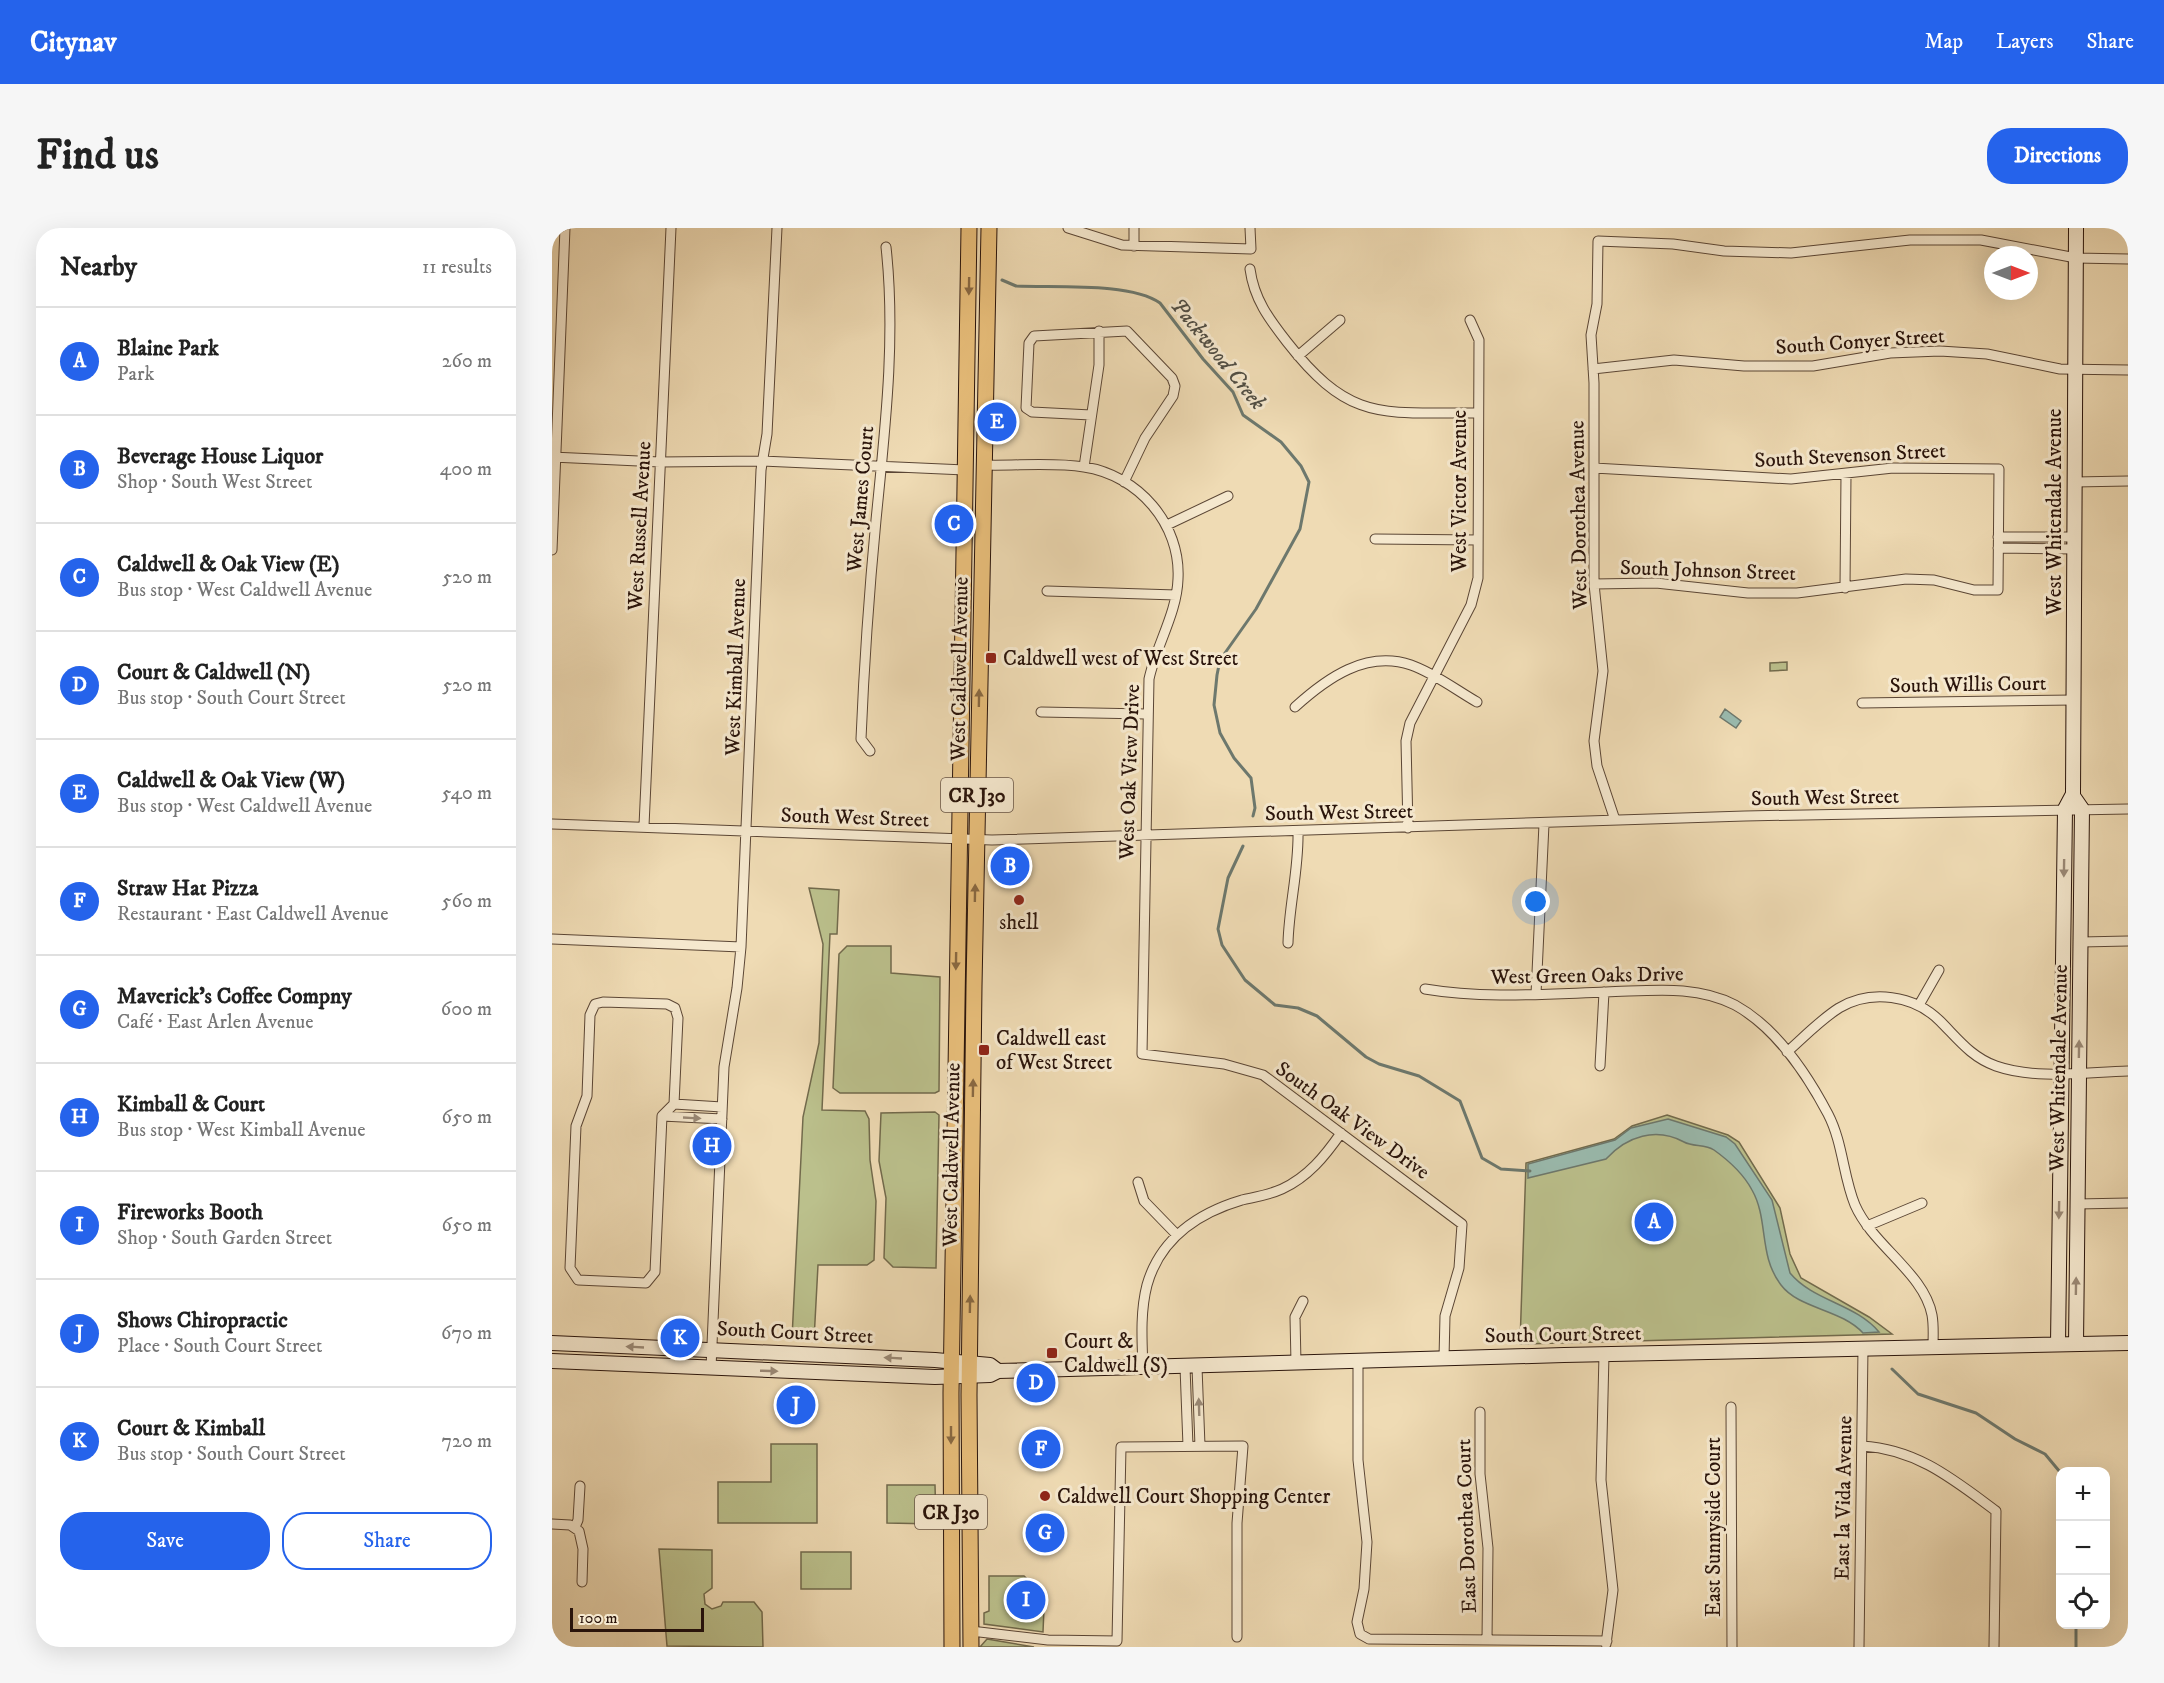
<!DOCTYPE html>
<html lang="en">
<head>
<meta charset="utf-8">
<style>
	:root { --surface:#fff; --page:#f6f6f6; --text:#222; --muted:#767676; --line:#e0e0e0; --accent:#2563eb }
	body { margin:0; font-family:"IM FELL DW Pica",serif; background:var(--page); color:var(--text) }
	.controls { position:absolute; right:18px; bottom:18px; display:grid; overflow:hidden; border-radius:12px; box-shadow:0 6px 24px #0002 }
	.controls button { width:54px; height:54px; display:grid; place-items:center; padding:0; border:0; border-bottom:2px solid var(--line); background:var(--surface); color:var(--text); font:30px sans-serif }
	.compass { position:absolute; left:1432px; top:18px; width:54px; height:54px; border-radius:50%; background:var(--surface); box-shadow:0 6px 24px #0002; rotate:90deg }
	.scale { position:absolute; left:18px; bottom:15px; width:134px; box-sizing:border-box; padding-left:6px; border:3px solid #2a140b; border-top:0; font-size:16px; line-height:21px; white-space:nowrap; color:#2a140b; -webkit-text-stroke:4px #f5e8ce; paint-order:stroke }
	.you { position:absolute; left:984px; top:674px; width:21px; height:21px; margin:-15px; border:4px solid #fff; border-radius:50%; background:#1a73e8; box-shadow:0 0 0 9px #1a73e833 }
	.badge { display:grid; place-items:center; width:39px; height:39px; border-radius:50%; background:var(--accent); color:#fff; font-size:20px; font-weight:700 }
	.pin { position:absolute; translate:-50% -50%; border:3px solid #fff; box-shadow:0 2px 6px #0006 }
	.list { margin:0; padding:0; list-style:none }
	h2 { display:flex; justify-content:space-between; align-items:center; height:78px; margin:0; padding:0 24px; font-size:26px }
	h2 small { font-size:20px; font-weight:400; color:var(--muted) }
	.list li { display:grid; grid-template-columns:39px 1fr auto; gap:18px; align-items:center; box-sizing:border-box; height:108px; padding:0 24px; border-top:2px solid var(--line) }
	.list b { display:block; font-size:22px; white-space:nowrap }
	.list p { margin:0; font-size:20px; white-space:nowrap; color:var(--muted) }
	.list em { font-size:20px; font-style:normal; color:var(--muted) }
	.actions { display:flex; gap:12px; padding:18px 24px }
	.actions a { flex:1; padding:14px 0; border:2px solid var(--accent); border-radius:24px; text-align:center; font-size:21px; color:var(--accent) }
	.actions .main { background:var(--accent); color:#fff }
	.icon { flex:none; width:33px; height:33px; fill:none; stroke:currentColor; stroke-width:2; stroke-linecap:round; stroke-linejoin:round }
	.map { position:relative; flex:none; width:1576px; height:1419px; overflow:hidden; border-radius:24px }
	header { display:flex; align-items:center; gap:36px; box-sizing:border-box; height:84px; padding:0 30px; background:var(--accent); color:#fff }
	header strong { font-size:28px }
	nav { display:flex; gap:33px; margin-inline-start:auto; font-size:21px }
	.intro { display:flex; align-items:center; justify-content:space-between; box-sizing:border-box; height:144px; padding:0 36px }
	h1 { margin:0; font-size:42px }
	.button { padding:15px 27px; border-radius:24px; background:var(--accent); color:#fff; font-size:21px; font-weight:700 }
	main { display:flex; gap:36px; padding:0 36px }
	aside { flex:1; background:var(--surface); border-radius:24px; box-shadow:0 6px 24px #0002 }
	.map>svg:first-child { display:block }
</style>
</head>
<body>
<header>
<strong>Citynav</strong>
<nav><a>Map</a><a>Layers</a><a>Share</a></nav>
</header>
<div class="intro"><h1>Find us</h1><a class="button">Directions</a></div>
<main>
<aside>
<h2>Nearby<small>11 results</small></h2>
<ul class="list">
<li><span class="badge">A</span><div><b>Blaine Park</b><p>Park</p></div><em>260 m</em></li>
<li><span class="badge">B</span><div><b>Beverage House Liquor</b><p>Shop · South West Street</p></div><em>400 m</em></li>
<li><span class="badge">C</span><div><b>Caldwell &amp; Oak View (E)</b><p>Bus stop · West Caldwell Avenue</p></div><em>520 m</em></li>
<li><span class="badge">D</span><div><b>Court &amp; Caldwell (N)</b><p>Bus stop · South Court Street</p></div><em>520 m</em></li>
<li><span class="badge">E</span><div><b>Caldwell &amp; Oak View (W)</b><p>Bus stop · West Caldwell Avenue</p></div><em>540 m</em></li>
<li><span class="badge">F</span><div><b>Straw Hat Pizza</b><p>Restaurant · East Caldwell Avenue</p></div><em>560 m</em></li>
<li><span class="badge">G</span><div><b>Maverick's Coffee Compny</b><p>Café · East Arlen Avenue</p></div><em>600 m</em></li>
<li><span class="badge">H</span><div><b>Kimball &amp; Court</b><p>Bus stop · West Kimball Avenue</p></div><em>650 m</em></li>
<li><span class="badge">I</span><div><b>Fireworks Booth</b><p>Shop · South Garden Street</p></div><em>650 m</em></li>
<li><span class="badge">J</span><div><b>Shows Chiropractic</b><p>Place · South Court Street</p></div><em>670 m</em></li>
<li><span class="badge">K</span><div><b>Court &amp; Kimball</b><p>Bus stop · South Court Street</p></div><em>720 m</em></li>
</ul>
<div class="actions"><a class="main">Save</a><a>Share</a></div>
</aside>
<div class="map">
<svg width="1576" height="1419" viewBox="0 0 1576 1419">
	<rect width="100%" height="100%" fill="#efdbb4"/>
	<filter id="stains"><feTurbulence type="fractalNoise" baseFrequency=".00333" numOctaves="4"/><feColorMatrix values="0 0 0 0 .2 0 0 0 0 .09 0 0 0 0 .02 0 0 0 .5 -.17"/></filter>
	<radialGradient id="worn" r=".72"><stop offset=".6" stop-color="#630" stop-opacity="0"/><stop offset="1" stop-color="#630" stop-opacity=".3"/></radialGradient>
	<!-- green -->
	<path fill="#bbc08c" stroke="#726a4c" stroke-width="1.5" d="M 1235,434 L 1235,442 L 1218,443 L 1218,435 Z
		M 257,660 L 287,662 L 285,706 L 278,706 L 270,882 L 313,883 L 317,891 L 318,932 L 324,973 L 322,1032 L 315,1037 L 266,1037 L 262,1112 L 240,1110 L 251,889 L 267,815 L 271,716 Z
		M 295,718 L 339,718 L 339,745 L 388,749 L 387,863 L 383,865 L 288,865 L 281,860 L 287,726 Z
		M 383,884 L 387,887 L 384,1040 L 341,1039 L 332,1030 L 334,970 L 327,933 L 329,885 Z
		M 1115,887 L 1176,907 L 1187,914 L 1228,980 L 1238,1026 L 1249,1050 L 1317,1089 L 1340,1106 L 968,1116 L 974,935 L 1062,911 L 1080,898 Z
		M 219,1216 L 265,1216 L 265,1295 L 166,1295 L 166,1254 L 219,1254 Z
		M 335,1257 L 383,1257 L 384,1296 L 335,1295 Z
		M 107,1321 L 160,1322 L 160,1360 L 152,1366 L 153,1376 L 160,1381 L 169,1378 L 171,1374 L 202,1374 L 210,1384 L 211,1419 L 115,1418 Z
		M 249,1324 L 299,1324 L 299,1361 L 249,1361 Z
		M 437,1348 L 472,1348 L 485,1360 L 484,1380 L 492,1380 L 491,1404 L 432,1396 L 432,1385 L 437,1383 Z
		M 435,1411 L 482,1419 L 428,1419 Z"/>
	<!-- water -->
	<path fill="#9abbaf" stroke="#6d786d" stroke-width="1.5" d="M 1173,481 L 1189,493 L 1184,500 L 1168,489 Z
		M 1116,891 L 1174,909 L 1183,916 L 1220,972 L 1238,1045 C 1261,1073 1304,1076 1327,1104 L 1311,1105 C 1289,1081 1247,1081 1229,1057 C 1206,1027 1217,992 1200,962 C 1192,947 1176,932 1162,922 C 1153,916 1141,919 1132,914 C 1104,899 1075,908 1054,931 L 976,950 L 976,936 L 1063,912 L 1079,900 Z"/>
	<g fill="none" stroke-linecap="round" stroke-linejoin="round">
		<!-- stream -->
		<path stroke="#6d786d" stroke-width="3" d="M 450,52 L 464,58 C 502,60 578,54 608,75 L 651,131 L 681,164 L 691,187 L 729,214 L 749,238 L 757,254 L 748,301 L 704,381 L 668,432 L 665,447 L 662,477 L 668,505 L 682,530 L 699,550 L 703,580 L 701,588
			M 691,618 L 676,650 L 666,701 L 670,717 L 693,752 L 723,777 L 746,780 L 765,788 L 814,829 L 827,836 L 867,848 L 908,873 L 930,930 L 949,941 L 978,943
			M 1340,1141 L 1366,1166 L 1424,1185 L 1463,1211 L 1493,1226 L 1508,1244
			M 1524,1419 L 1524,1396"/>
		<defs>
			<path id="street" d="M 516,0 L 570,17 L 699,21 L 698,0
				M 582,0 L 582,18
				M 698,41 C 702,71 717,91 735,114 C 799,196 831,184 926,185
				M 746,128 L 788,92
				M 1041,141 L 1122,132 L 1192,138 L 1261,138 L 1338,125 L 1388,123 L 1435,126 L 1508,141 L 1576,142
				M 539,187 L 480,184 L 474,180 L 477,115 L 482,108 L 575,103 L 620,150 L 623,158 L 621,168 L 593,210 L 572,254
				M 0,229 L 108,234 L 210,233 L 413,242
				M 432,237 C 465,238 500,234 532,239 C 586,247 629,296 626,351 C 625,385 604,418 597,451 L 590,826 L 672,836 L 711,847 L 910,996 L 907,1040 L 893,1088 L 892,1130
				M 532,239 L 547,137 L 547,103
				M 1523,254 L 1576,253
				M 615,297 L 676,268
				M 1446,309 L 1523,309
				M 823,311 L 926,312
				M 1446,320 L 1523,321
				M 0,322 L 13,0
				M 1042,356 L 1104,355 L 1196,365 L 1245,365 L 1354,351 L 1382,352 L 1422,362 L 1446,362 L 1447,241 L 1341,240 L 1239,251 L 1042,240
				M 1293,360 L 1294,247
				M 495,363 L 624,367
				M 1310,475 L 1522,472
				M 743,479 C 775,450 814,422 859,437 C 882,445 904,462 925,474
				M 489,484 L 594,486
				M 318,523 L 309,511 C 312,438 317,365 324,292 C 333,201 344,110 334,19
				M 1063,592 L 1045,538 L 1042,513 L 1051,443 L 1042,356 L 1042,155 L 1039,107 L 1045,76 L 1046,13 L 1121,16 L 1172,23 L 1239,25 L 1358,12 L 1429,12 L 1524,30 L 1576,31
				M 0,596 L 440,612 L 1193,588 L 1576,581
				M 92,598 L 119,0
				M 856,600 L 854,513 L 858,495 L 919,377 L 926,350 L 927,112 L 918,92
				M 0,711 L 189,719
				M 1529,714 L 1576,713
				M 736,715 C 737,677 747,641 746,603
				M 873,761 C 932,771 994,766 1054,764 C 1097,763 1143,756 1183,777 C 1223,799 1255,846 1276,886 C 1291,915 1291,948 1303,977 C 1321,1018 1372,1045 1380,1087 C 1382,1098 1381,1109 1381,1119
				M 984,766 L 992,596
				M 51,774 L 115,776 L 123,780 L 126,790 L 122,876 L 110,888 L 103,1044 L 94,1055 L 26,1052 L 18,1040 L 24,898 L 35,868 L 38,787 L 43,776 Z
				M 1367,777 L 1387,742
				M 1235,824 C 1251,810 1268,792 1287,780 C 1319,761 1362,767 1388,793 C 1406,811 1419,829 1444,838 C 1484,852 1534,844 1576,843
				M 1048,838 L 1052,764
				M 122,876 L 170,879
				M 110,888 L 170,891
				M 586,954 L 592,973 L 625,1007
				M 1525,976 L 1576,975
				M 1315,998 L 1370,975
				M 1052,1126 L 1049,1252 L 1061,1362 L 1054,1416
				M 806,1132 L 806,1232 L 815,1314 L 812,1361 L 805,1394 L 808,1406 L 817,1411 L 1055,1413
				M 744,1135 L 743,1089 L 751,1073
				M 633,1139 L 636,1218
				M 645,1139 L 648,1218
				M 159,1140 L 172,839 L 185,760 L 189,719 L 209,242 L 215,206 L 225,0
				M 591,1140 C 590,1113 588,1084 595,1057 C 608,1011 646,985 690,972 C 703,969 717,967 730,961 C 756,949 773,928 789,905
				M 1179,1179 L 1180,1419
				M 928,1184 L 928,1246 L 936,1320 L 935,1412
				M 1310,1218 C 1365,1221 1402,1252 1444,1283 L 1442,1419
				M 0,1296 L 18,1297 L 27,1303 L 31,1321 L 30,1354
				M 23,1299 L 26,1292 L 28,1258
				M 419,1403 L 496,1412 L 565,1413 L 569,1219 L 691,1218 L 685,1295 L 685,1409
				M 1307,1419 L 1311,1120"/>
			<path id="secondary" d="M 1521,568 L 1530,581 L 1524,1116
				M 0,1115 L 383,1132 L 438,1137 L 446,1143
				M 1506,1116 L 1513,581 L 1521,566 L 1524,0
				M 0,1133 L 383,1149 L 438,1147 L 446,1143 L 1012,1127 L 1576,1115"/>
			<path id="primary" d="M 400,1419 L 399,1165 L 417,0
				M 419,1419 L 417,1167 L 422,758 L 437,0"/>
		</defs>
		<!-- street casing -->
		<use href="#street" stroke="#5b4635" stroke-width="11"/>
		<!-- secondary casing -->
		<use href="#secondary" stroke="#2a140b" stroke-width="16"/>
		<!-- primary casing -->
		<use href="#primary" stroke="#2a140b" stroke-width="17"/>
		<!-- street -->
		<use href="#street" stroke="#f5e8ce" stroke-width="9"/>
		<!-- secondary -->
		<use href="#secondary" stroke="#f5e8ce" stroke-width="14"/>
		<!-- primary -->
		<use href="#primary" stroke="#e8be7a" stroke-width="15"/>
	</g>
	<!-- one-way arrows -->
	<defs><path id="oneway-solid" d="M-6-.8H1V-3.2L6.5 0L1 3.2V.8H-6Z" transform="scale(1.5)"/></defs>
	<g fill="#896942">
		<use href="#oneway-solid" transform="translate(417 58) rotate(91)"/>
		<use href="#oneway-solid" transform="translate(427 470) rotate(-89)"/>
		<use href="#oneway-solid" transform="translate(423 665) rotate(-89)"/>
		<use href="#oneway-solid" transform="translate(404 733) rotate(91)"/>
		<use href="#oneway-solid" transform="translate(421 860) rotate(-89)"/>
		<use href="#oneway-solid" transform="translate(418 1076) rotate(-89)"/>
		<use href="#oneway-solid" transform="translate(399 1207) rotate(90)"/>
	</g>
	<g fill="#9a8976">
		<use href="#oneway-solid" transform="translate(1512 640) rotate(91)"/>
		<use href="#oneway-solid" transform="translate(1527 821) rotate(-89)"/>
		<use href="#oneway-solid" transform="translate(140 890) rotate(3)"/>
		<use href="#oneway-solid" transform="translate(1507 982) rotate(91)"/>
		<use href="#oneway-solid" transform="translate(1524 1058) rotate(-89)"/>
		<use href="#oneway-solid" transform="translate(83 1119) rotate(-177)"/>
		<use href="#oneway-solid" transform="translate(341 1130) rotate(-177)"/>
		<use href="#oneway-solid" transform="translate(217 1143) rotate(2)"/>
		<use href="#oneway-solid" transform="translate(647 1179) rotate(-92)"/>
	</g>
	<!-- markers -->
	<g fill="#8f2418" stroke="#f5e8ce" stroke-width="2">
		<rect x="433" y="424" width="12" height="12" rx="3"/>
		<circle cx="467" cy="672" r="6"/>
		<rect x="426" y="816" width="12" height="12" rx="3"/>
		<rect x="494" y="1119" width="12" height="12" rx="3"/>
		<circle cx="493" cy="1268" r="6"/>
	</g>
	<g text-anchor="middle" stroke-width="6" stroke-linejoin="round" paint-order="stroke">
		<!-- shield labels -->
		<g fill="#f5e8ce" stroke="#675446" stroke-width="1.5">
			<rect x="389" y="550" width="72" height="34" rx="4.5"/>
			<rect x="363" y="1267" width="72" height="34" rx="4.5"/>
		</g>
		<g font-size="20" font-weight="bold" fill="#2a140b">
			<text x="425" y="574">CR J30</text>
			<text x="399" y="1291">CR J30</text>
		</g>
		<!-- street labels -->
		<g font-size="21" fill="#2a140b" stroke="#f5e8ce">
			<text transform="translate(1308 113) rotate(-4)" y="7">South Conyer Street</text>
			<text transform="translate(1298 227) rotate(-3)" y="7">South Stevenson Street</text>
			<text transform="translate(907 263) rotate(-90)" y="7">West Victor Avenue</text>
			<text transform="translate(308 271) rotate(-85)" y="7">West James Court</text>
			<text transform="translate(1502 284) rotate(-90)" y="7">West Whitendale Avenue</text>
			<text transform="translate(1026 287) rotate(-91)" y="7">West Dorothea Avenue</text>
			<text transform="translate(87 298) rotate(-87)" y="7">West Russell Avenue</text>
			<text transform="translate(1156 342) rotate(2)" y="7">South Johnson Street</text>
			<text transform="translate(183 439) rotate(-88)" y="7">West Kimball Avenue</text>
			<text transform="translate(407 441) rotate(-89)" y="7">West Caldwell Avenue</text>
			<text transform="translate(1416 456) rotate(-1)" y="7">South Willis Court</text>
			<text transform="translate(577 544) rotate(-88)" y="7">West Oak View Drive</text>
			<text transform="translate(1273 569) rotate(-1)" y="7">South West Street</text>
			<text transform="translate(787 584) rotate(-1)" y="7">South West Street</text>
			<text transform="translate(303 589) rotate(2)" y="7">South West Street</text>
			<text transform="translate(1035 747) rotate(-1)" y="7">West Green Oaks Drive</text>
			<text transform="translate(1506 840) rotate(-89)" y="7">West Whitendale Avenue</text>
			<text transform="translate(801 892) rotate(36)" y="7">South Oak View Drive</text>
			<text transform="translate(399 927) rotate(-89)" y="7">West Caldwell Avenue</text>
			<text transform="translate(243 1104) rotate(3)" y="7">South Court Street</text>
			<text transform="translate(1011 1106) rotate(-1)" y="7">South Court Street</text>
			<text transform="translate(1291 1270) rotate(-89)" y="7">East la Vida Avenue</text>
			<text transform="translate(914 1298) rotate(-92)" y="7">East Dorothea Court</text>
			<text transform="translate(1161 1299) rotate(-90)" y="7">East Sunnyside Court</text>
		</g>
		<!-- poi labels -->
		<g font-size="21" fill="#2a140b" stroke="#f5e8ce" text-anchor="start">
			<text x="451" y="437">Caldwell west of West Street</text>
			<text x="467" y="701" text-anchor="middle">shell</text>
			<text x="444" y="817">Caldwell east<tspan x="444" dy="24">of West Street</tspan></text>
			<text x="512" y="1120">Court &amp;<tspan x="512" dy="24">Caldwell (S)</tspan></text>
			<text x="505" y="1275">Caldwell Court Shopping Center</text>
		</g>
		<!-- water labels -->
		<g font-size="22" font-style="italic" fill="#514e44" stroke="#f5e8ce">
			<text transform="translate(667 125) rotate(51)" y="8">Packwood Creek</text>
		</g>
	</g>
	<rect width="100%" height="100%" filter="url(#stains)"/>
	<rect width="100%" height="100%" fill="url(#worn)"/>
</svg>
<div class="controls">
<button>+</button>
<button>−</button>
<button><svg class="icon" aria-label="locate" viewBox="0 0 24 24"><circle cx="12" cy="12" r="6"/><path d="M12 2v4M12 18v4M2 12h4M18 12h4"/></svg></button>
</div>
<svg class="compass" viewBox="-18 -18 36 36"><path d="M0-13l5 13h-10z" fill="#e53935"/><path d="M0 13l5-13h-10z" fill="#767676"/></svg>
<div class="scale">100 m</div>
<div class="you"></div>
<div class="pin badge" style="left:1102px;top:994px">A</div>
<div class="pin badge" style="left:458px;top:638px">B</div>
<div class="pin badge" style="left:402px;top:296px">C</div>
<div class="pin badge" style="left:484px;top:1155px">D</div>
<div class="pin badge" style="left:445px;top:194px">E</div>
<div class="pin badge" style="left:489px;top:1221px">F</div>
<div class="pin badge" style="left:493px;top:1305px">G</div>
<div class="pin badge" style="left:160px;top:918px">H</div>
<div class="pin badge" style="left:474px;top:1372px">I</div>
<div class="pin badge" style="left:244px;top:1177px">J</div>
<div class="pin badge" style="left:128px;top:1110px">K</div>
</div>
</main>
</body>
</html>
